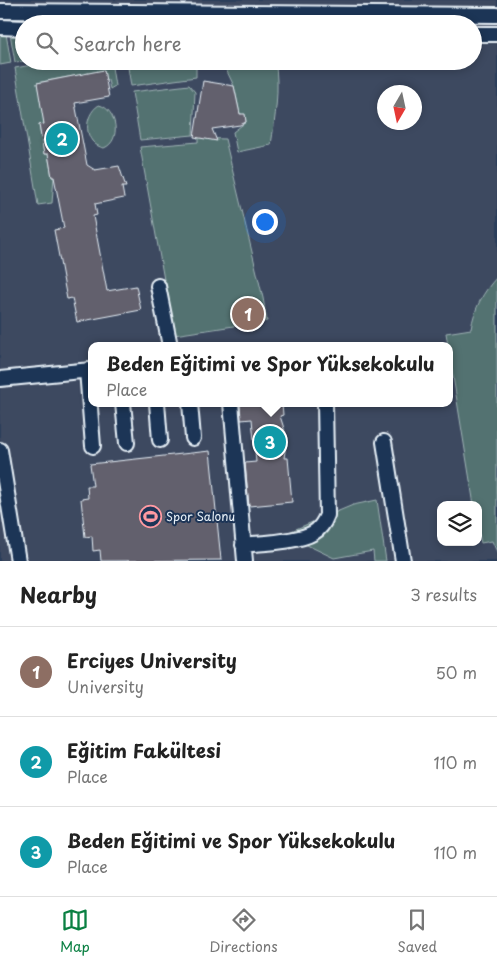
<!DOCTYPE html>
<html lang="en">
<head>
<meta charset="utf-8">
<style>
	:root { --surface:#fff; --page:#f2f2f2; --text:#222; --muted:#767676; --line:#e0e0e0; --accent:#0b8043 }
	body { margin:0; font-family:"Playpen Sans",sans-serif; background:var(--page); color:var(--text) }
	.controls { position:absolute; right:15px; bottom:15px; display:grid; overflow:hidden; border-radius:10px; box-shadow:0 2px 8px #0003 }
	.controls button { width:45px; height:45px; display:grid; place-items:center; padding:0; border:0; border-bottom:1px solid var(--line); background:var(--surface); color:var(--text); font:25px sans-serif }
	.compass { position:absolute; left:377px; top:85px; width:45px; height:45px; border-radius:50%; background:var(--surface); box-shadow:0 2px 8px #0003; rotate:189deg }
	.you { position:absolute; left:264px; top:221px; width:18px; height:18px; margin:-12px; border:4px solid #fff; border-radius:50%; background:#1a73e8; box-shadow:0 0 0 8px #1a73e833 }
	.badge { display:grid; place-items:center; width:32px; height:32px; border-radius:50%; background:var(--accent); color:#fff; font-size:16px; font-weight:700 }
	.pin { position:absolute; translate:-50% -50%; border:2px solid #fff; box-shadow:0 1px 5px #0006 }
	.popup { position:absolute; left:88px; top:342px; width:365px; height:65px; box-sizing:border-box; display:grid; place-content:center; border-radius:10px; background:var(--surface); filter:drop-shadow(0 1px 4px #0005); font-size:16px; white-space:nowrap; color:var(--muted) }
	.popup b { font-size:19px; color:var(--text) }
	.popup::after { content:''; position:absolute; left:50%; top:100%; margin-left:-10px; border:10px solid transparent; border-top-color:var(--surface) }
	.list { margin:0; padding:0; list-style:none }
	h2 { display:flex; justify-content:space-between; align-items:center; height:65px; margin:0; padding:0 20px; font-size:21px }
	h2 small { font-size:16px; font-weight:400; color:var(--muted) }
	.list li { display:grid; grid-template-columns:32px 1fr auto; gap:15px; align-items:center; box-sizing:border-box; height:90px; padding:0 20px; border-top:1px solid var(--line) }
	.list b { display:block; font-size:19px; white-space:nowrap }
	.list p { margin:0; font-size:16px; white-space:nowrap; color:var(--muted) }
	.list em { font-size:16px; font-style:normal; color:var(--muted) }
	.icon { flex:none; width:28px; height:28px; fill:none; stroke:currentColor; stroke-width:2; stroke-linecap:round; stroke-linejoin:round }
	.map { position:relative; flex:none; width:497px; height:561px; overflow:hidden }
	.search { position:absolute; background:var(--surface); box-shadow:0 2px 8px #0003; left:15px; right:15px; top:15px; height:55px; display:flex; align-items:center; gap:12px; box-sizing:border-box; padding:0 18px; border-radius:28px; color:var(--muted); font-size:19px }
	.sheet { height:335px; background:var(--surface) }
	nav { display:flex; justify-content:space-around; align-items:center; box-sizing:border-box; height:70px; border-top:1px solid var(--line); background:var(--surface); font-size:14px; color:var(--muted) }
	nav a { display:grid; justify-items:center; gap:2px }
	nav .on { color:var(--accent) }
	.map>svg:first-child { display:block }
</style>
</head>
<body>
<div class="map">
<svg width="497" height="561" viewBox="0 0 497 561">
	<rect width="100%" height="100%" fill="#2b3e5b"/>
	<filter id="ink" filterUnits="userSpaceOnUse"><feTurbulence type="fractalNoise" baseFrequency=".02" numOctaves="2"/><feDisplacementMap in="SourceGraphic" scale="10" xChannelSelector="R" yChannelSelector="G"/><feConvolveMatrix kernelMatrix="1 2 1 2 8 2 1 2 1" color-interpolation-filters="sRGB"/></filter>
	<g filter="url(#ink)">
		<!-- built -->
		<path fill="#3c4860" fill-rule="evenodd" d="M 0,0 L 497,0 L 497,561 L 0,561 ZM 24,24 L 473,24 L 473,61 L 24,61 ZM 384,92 L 414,92 L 414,122 L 384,122 ZM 91,346 L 449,346 L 449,403 L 91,403 ZM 441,505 L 478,505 L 478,542 L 441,542 Z"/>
		<!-- green -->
		<path fill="#537271" stroke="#9eb2b4" d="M 4,22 L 11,63 L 0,65 L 0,23 Z
			M 8,22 L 72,24 L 24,24 L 24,61 L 15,62 Z
			M 55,61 L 111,61 L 115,86 L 110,89 L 108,80 L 106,81 L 104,70 L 37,83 L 39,93 L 41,92 L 44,124 L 39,125 L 44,154 L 48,154 L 52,177 L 54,177 L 52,203 L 38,205 L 15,68 Z
			M 127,61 L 196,61 L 196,77 L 131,86 Z
			M 222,61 L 275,61 C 280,88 275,118 271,145 L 237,152 L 233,132 L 246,122 L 245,115 L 240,114 L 234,86 Z
			M 189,85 L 195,92 L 193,135 L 140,140 L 132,92 Z
			M 99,105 C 117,109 122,141 104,148 C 83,144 83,115 99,105 Z
			M 198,138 L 225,139 L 263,298 L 267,321 L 174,335 L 140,147 L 198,142 Z
			M 497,277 L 497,552 L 492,541 L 481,543 L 478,529 L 478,505 L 474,505 L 446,333 L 471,329 C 474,309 483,292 497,277 Z
			M 377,500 L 386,561 L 374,561 L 373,551 L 334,558 L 284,534 L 353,505 Z"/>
		<!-- building -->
		<path fill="#62606d" stroke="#e8f1f8" d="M 104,70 L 109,97 L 75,103 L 87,165 L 95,170 L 119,166 L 126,187 L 122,187 L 124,198 L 95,204 L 97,215 L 93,216 L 107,291 L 136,286 L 141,310 L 77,322 L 72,298 L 67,299 L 54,230 L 64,228 L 54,177 L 52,177 L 48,154 L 44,154 L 39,125 L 44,124 L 37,83 Z
			M 203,81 L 234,86 L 240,114 L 245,114 L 246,122 L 240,125 L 212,129 L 217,141 L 194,137 Z
			M 240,403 L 282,403 L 283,415 L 280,416 L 287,438 L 284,458 L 288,458 L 292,502 L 249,506 L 245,463 L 256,462 L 252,419 L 241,420 Z
			M 210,451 L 221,560 L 101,561 L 100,550 L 93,551 L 92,536 L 85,537 L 81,499 L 88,498 L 87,486 L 93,486 L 90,464 Z"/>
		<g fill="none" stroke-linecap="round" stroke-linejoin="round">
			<defs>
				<path id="minor" d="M 0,11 L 497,15
					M 0,27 L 24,28
					M 473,34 L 497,34
					M 158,286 L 170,346
					M 87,370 L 93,446
					M 0,379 L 91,370
					M 123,403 L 127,443
					M 157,403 L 160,440
					M 190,403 L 193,438
					M 231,403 L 245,561
					M 384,442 L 403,561
					M 0,450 L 18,561
					M 243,545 C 261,543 298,542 313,533 C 320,529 324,523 327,515 L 325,403"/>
			</defs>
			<!-- minor casing -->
			<use href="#minor" stroke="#e8f1f8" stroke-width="18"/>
			<!-- minor -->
			<use href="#minor" stroke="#1d3557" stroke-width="14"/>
		</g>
	</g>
	<!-- icons -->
	<defs>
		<symbol id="stadium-ring" viewBox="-11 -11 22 22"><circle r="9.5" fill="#1d3557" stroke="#ff9aa2" stroke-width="1.5"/><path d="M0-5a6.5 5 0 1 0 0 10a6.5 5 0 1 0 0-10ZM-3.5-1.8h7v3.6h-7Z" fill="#ff9aa2"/></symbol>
	</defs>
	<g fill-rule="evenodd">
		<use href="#stadium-ring" x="138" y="504" width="25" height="25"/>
	</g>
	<g text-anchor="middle" stroke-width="4" stroke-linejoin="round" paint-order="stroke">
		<!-- poi labels -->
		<g font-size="12" fill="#e8f1f8" stroke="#1d3557" text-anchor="start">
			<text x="166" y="521">Spor Salonu</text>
		</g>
	</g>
</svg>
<div class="controls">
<button><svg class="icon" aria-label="layers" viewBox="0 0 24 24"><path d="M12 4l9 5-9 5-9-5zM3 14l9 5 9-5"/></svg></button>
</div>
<svg class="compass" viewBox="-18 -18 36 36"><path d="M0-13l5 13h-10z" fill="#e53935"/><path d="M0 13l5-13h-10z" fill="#767676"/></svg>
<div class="you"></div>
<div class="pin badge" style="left:248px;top:314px;background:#8d6e63">1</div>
<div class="pin badge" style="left:62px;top:139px;background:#0f9aa8">2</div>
<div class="pin badge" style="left:270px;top:442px;background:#0f9aa8">3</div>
<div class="popup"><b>Beden Eğitimi ve Spor Yüksekokulu</b>Place</div>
<div class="search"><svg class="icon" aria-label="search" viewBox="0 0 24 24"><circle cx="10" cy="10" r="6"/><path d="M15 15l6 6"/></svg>Search here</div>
</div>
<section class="sheet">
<h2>Nearby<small>3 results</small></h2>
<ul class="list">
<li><span class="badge" style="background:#8d6e63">1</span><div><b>Erciyes University</b><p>University</p></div><em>50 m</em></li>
<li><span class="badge" style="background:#0f9aa8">2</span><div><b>Eğitim Fakültesi</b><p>Place</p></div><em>110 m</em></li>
<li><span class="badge" style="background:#0f9aa8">3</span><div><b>Beden Eğitimi ve Spor Yüksekokulu</b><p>Place</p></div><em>110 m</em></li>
</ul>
</section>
<nav>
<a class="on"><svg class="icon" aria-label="map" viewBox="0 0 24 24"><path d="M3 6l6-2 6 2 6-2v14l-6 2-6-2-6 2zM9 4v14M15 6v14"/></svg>Map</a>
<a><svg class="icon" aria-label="directions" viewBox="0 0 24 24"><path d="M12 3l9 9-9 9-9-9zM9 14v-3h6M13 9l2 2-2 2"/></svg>Directions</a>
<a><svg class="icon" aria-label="saved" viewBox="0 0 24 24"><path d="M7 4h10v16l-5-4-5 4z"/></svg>Saved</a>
</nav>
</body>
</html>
